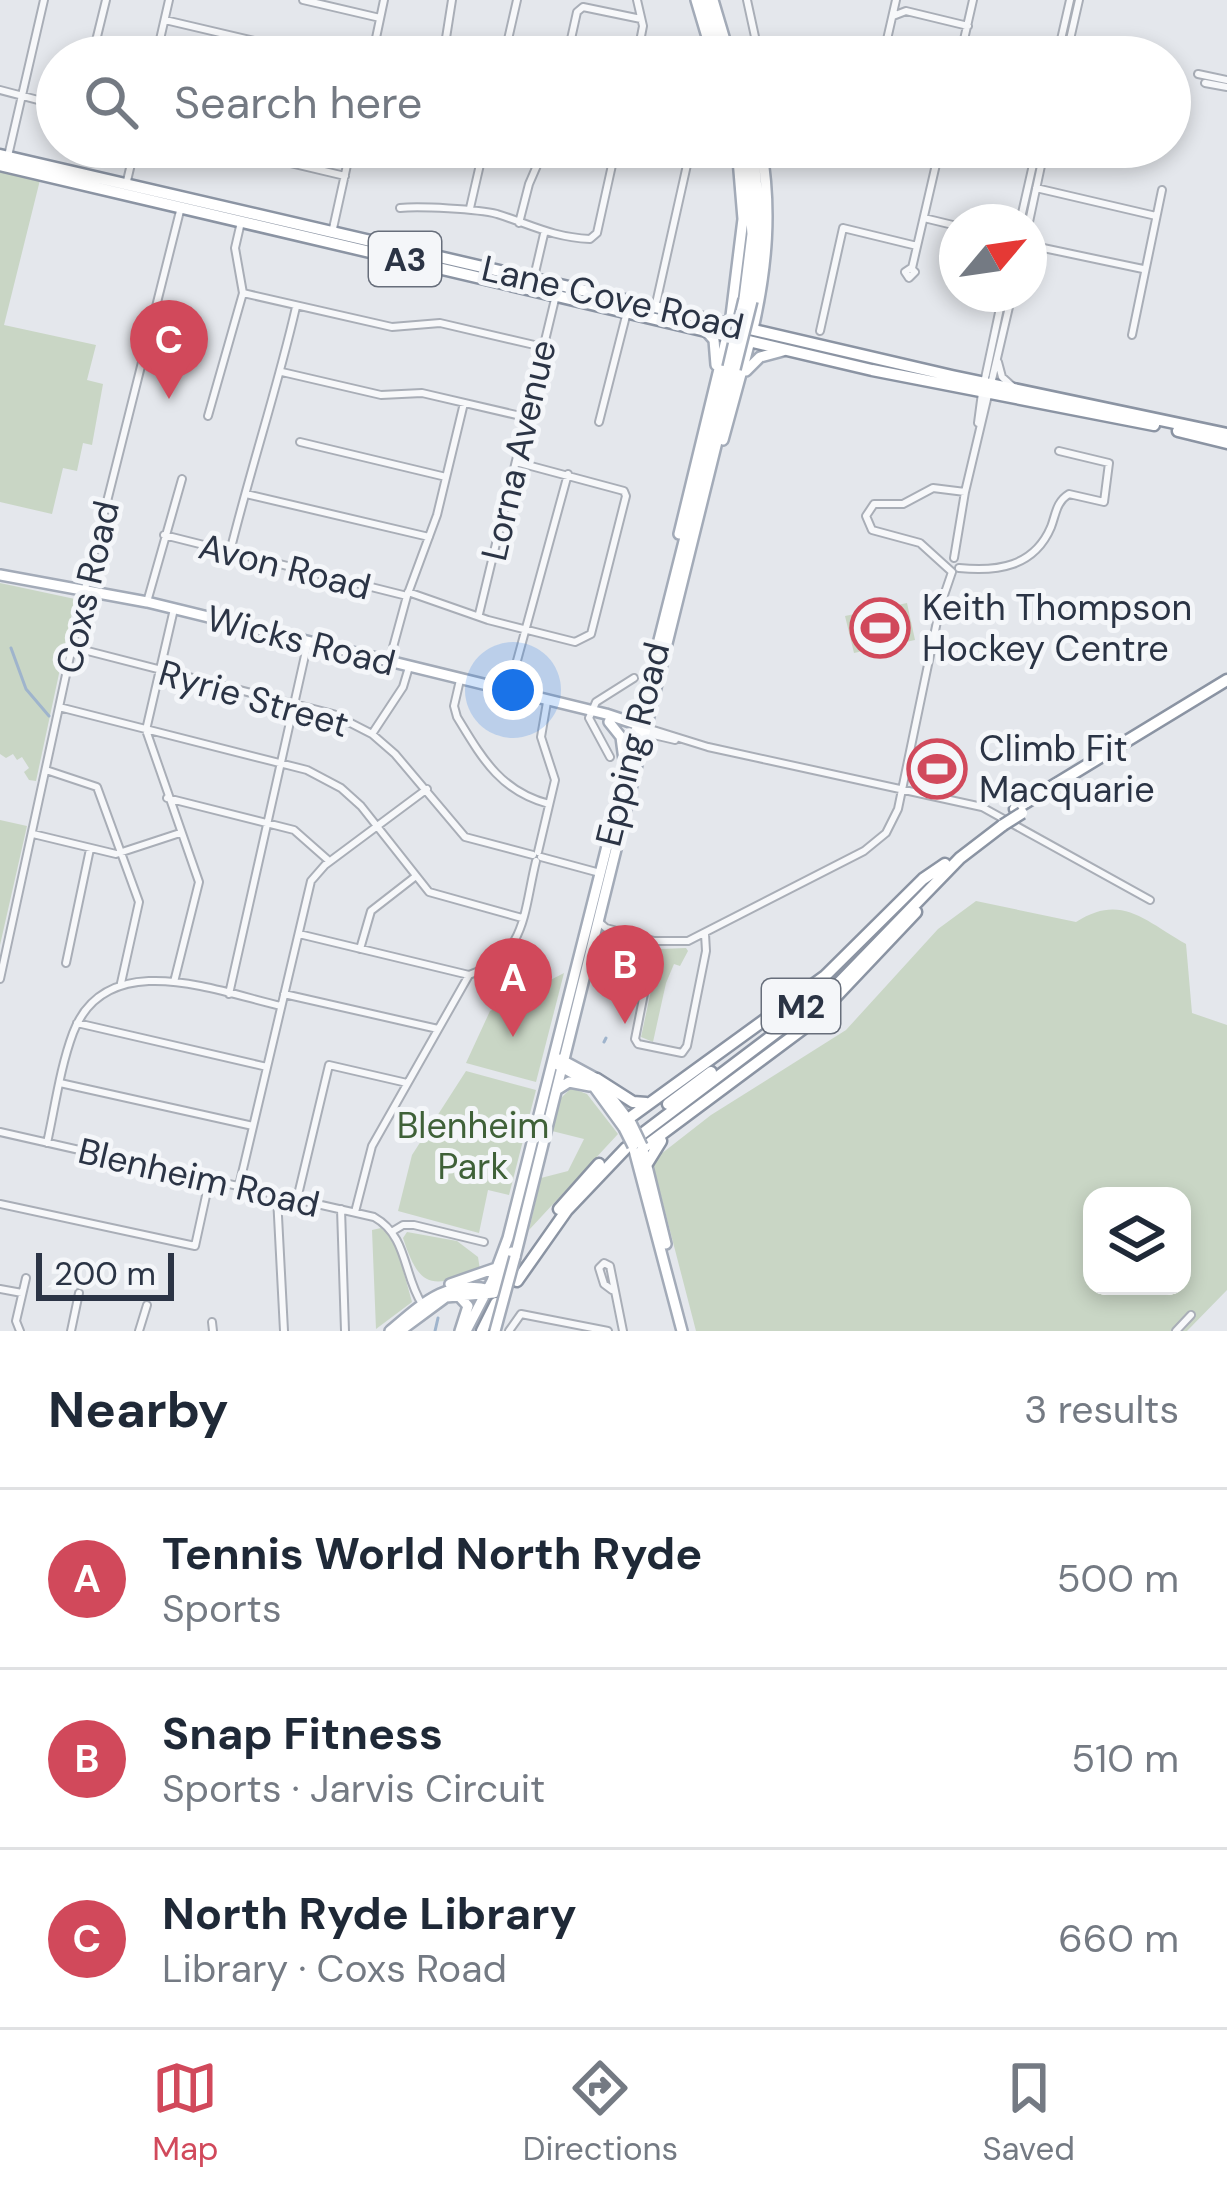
<!DOCTYPE html>
<html lang="en">
<head>
<meta charset="utf-8">
<style>
	:root { --surface:#fff; --page:#f2f2f3; --text:#1f2937; --muted:#747a83; --line:#e0e1e3; --accent:#d1495b }
	body { margin:0; font-family:"DM Sans",sans-serif; background:var(--page); color:var(--text) }
	.controls { position:absolute; right:36px; bottom:36px; display:grid; overflow:hidden; border-radius:24px; box-shadow:0 6px 18px #0003 }
	.controls button { width:108px; height:108px; display:grid; place-items:center; padding:0; border:0; border-bottom:3px solid var(--line); background:var(--surface); color:var(--text); font:60px sans-serif }
	.compass { position:absolute; left:939px; top:204px; width:108px; height:108px; border-radius:50%; background:var(--surface); box-shadow:0 6px 18px #0003; rotate:61deg }
	.scale { position:absolute; left:36px; bottom:30px; width:138px; box-sizing:border-box; padding-left:12px; border:6px solid #2b3445; border-top:0; font-size:33px; line-height:42px; white-space:nowrap; color:#2b3445; -webkit-text-stroke:9px #f4f6f9; paint-order:stroke }
	.you { position:absolute; left:513px; top:690px; width:42px; height:42px; margin:-30px; border:9px solid #fff; border-radius:50%; background:#1a73e8; box-shadow:0 0 0 18px #1a73e833 }
	.badge { display:grid; place-items:center; width:78px; height:78px; border-radius:50%; background:var(--accent); color:#fff; font-size:39px; font-weight:700 }
	.pin { position:absolute; translate:-50% -99px; filter:drop-shadow(0 3px 6px #0008) }
	.pin::after { content:''; position:absolute; top:63px; width:42px; height:36px; background:inherit; clip-path:polygon(0 0,100% 0,50% 100%) }
	.list { margin:0; padding:0; list-style:none }
	h2 { display:flex; justify-content:space-between; align-items:center; height:156px; margin:0; padding:0 48px; font-size:51px }
	h2 small { font-size:39px; font-weight:400; color:var(--muted) }
	.list li { display:grid; grid-template-columns:78px 1fr auto; gap:36px; align-items:center; box-sizing:border-box; height:180px; padding:0 48px; border-top:3px solid var(--line) }
	.list b { display:block; font-size:45px; white-space:nowrap }
	.list p { margin:0; font-size:39px; white-space:nowrap; color:var(--muted) }
	.list em { font-size:39px; font-style:normal; color:var(--muted) }
	.icon { flex:none; width:66px; height:66px; fill:none; stroke:currentColor; stroke-width:2; stroke-linecap:round; stroke-linejoin:round }
	.map { position:relative; flex:none; width:1227px; height:1331px; overflow:hidden }
	.search { position:absolute; background:var(--surface); box-shadow:0 6px 18px #0003; left:36px; right:36px; top:36px; height:132px; display:flex; align-items:center; gap:30px; box-sizing:border-box; padding:0 42px; border-radius:66px; color:var(--muted); font-size:45px }
	.sheet { height:696px; background:var(--surface) }
	nav { display:flex; justify-content:space-around; align-items:center; box-sizing:border-box; height:168px; border-top:3px solid var(--line); background:var(--surface); font-size:33px; color:var(--muted) }
	nav a { display:grid; justify-items:center; gap:6px }
	nav .on { color:var(--accent) }
	.map>svg:first-child { display:block }
</style>
</head>
<body>
<div class="map">
<svg width="1227" height="1331" viewBox="0 0 1227 1331">
	<rect width="100%" height="100%" fill="#e4e7ec"/>
	<!-- green -->
	<path fill="#c9d6c5" fill-rule="evenodd" d="M 0,171 L 40,180 L 4,325 L 96,345 L 87,380 L 103,384 L 92,445 L 83,443 L 77,471 L 63,468 L 52,514 L 0,502 Z
		M 0,583 L 75,599 L 36,781 L 29,780 L 24,772 L 29,768 L 22,757 L 17,760 L 13,754 L 6,758 L 0,754 Z
		M 907,603 L 915,640 L 854,653 L 845,616 Z
		M 0,820 L 27,826 L 0,945 Z
		M 976,901 L 1076,922 C 1121,893 1144,920 1186,944 L 1192,1013 L 1227,1025 L 1227,1290 L 1187,1331 L 696,1331 L 652,1161 L 711,1115 L 846,1030 L 938,929 ZM 1092,1196 L 1182,1196 L 1182,1286 L 1092,1286 Z
		M 686,948 L 688,951 L 680,966 L 674,964 L 666,983 L 653,1042 L 641,1037 L 660,949 Z
		M 564,973 L 536,1082 L 466,1063 L 490,1011 Z
		M 466,1071 L 536,1090 L 509,1195 L 488,1190 L 479,1233 L 398,1211 L 412,1155 Z
		M 571,1088 L 587,1094 L 618,1134 L 529,1230 L 541,1178 L 568,1171 L 584,1139 L 552,1131 L 560,1099 Z
		M 381,1228 L 395,1241 L 412,1302 L 376,1329 L 372,1230 Z
		M 407,1232 L 457,1241 L 478,1257 L 480,1270 C 432,1288 420,1290 403,1238 Z"/>
	<g fill="none" stroke-linecap="round" stroke-linejoin="round">
		<!-- stream -->
		<path stroke="#9fb4cc" stroke-width="3" d="M 11,648 L 26,689 L 49,716
			M 604,1042 L 606,1038
			M 435,1331 L 438,1318"/>
		<!-- highway-tunnel -->
		<path stroke="#bfc3cb" stroke-width="10" stroke-dasharray="10 5" stroke-linecap="butt" d="M 496,1303 L 521,1261"/>
		<defs>
			<path id="minor" d="M 303,0 L 380,18
				M 747,0 L 757,46 L 779,57
				M 893,16 L 906,11 L 968,26
				M 165,20 L 322,57
				M 92,57 L 106,0
				M 156,57 L 169,0
				M 372,57 L 384,0
				M 443,57 L 452,0
				M 504,57 L 517,0
				M 567,57 L 577,12 L 583,7 L 641,19
				M 637,57 L 643,26 L 637,0
				M 883,57 L 896,0
				M 960,57 L 973,0
				M 1057,57 L 1070,0
				M 1066,57 L 1079,0
				M 1198,74 L 1227,80
				M 1205,83 L 1227,87
				M 0,90 L 57,105
				M 223,147 L 345,176
				M 8,156 L 44,0
				M 126,185 L 135,147
				M 1036,188 L 1156,216
				M 400,208 C 419,206 478,209 497,214 C 532,225 552,237 590,239 L 597,233 L 616,147
				M 470,208 L 484,147
				M 924,218 L 957,226
				M 1020,222 L 1037,147
				M 1029,222 L 1045,147
				M 519,223 L 529,184 L 545,147
				M 332,233 L 351,147
				M 1029,245 L 1143,269
				M 911,268 L 915,272 L 909,278 L 905,272 Z
				M 912,268 L 940,147
				M 534,277 L 544,234
				M 243,293 L 392,327 L 440,323 L 543,347
				M 655,308 L 691,147
				M 820,331 L 843,228 L 917,246
				M 1132,335 L 1162,190
				M 998,362 L 1002,377 L 1012,386
				M 282,372 L 381,395 L 422,393 L 525,417
				M 984,383 L 1003,294
				M 991,384 L 1012,294
				M 208,416 L 243,293 L 235,248 L 241,222
				M 599,422 L 627,312
				M 978,423 L 982,393
				M 300,442 L 446,477
				M 246,494 L 429,537
				M 164,535 L 407,596
				M 230,552 C 250,470 277,390 296,307
				M 954,558 L 965,492 L 988,395
				M 959,568 C 997,572 1034,567 1051,527 C 1056,514 1056,502 1069,494 L 1104,502 L 1109,463 L 1059,451
				M 952,572 L 920,543 L 872,530 L 866,516 L 874,504 L 903,504 L 933,488 L 965,492
				M 408,592 L 488,620 L 575,642 L 591,634 L 626,496 L 624,491 L 516,462
				M 147,602 L 182,479
				M 174,609 L 146,730 L 199,882 L 174,982
				M 479,614 L 556,295
				M 72,647 L 333,714 L 372,734 L 395,754 L 465,837 L 533,855
				M 389,662 L 407,596 L 437,515 L 464,403
				M 460,680 L 454,706 L 457,717 C 482,758 500,791 549,804
				M 509,690 L 568,474
				M 59,707 L 307,770 L 341,788 L 361,806 L 429,892 L 522,918
				M 647,728 L 708,747 L 982,807 L 1150,900
				M 645,733 L 675,740
				M 372,734 L 403,687 L 409,667
				M 610,757 L 589,718 L 596,702 L 634,678
				M 46,770 L 97,787 L 139,902 L 121,983
				M 167,798 L 294,830 L 328,860
				M 33,834 L 116,854 L 180,833
				M 538,852 L 555,780 L 541,737 L 547,702
				M 541,857 L 600,873
				M 599,922 L 606,928 L 654,941 L 688,941 L 864,851 L 886,833 L 898,809 L 940,607 L 952,572
				M 299,934 L 469,975
				M 654,943 L 635,1039 L 638,1044 L 682,1053 L 687,1046 L 706,951 L 705,934
				M 360,949 L 371,911 L 416,876
				M 66,963 L 90,849
				M 0,979 L 82,601 L 181,207
				M 229,994 L 308,642
				M 284,994 L 438,1029
				M 77,1023 L 267,1067
				M 60,1083 L 253,1126
				M 0,1132 L 374,1217 C 408,1236 403,1275 422,1304
				M 47,1143 C 55,1107 60,1068 73,1033 C 106,946 216,991 281,1006
				M 239,1186 L 311,881 L 325,865 L 427,789
				M 277,1197 L 284,1331
				M 297,1199 L 329,1065 L 407,1083
				M 0,1204 L 195,1246 L 209,1182
				M 341,1209 L 345,1331
				M 355,1212 L 372,1146 L 469,975 C 527,955 523,914 536,861
				M 393,1231 L 403,1225 L 414,1225 L 484,1242
				M 0,1289 L 22,1293
				M 612,1290 L 604,1284 L 599,1268 L 604,1263 L 610,1266 L 623,1331
				M 212,1322 L 213,1331
				M 20,1331 L 16,1321 L 26,1278
				M 71,1331 L 79,1293
				M 139,1331 L 147,1305
				M 509,1331 L 521,1314 L 608,1331
				M 1176,1331 L 1191,1315"/>
			<path id="major" d="M 696,0 L 713,57
				M 705,0 L 722,57
				M 713,0 L 730,57
				M 744,299 L 752,234 L 745,147
				M 752,301 L 760,221 L 753,147
				M 730,324 L 743,219 L 737,147
				M 753,329 C 767,267 772,210 761,147
				M 706,331 L 714,340 L 716,365
				M 746,371 L 760,357 L 783,351
				M 723,440 L 750,341
				M 679,534 L 727,336
				M 0,575 L 147,602 L 606,714 L 642,726
				M 609,722 L 621,737 L 624,760
				M 560,1059 L 597,1079 L 630,1122
				M 558,1065 L 592,1084 L 624,1128
				M 558,1089 L 569,1082 L 590,1086
				M 633,1146 L 682,1331
				M 642,1146 L 666,1244
				M 515,1257 L 735,369
				M 450,1284 L 496,1268
				M 458,1295 L 468,1306 L 460,1331
				M 390,1331 C 421,1305 447,1278 491,1290
				M 400,1331 L 446,1297 L 494,1293 L 512,1252
				M 466,1331 L 492,1281 L 508,1238 L 728,367"/>
			<path id="highway" d="M 0,155 L 952,376 L 1227,434
				M 0,165 L 872,370 L 1154,425
				M 1178,431 L 1227,443
				M 1015,809 L 1227,680
				M 597,1079 L 633,1102 L 646,1103
				M 668,1104 L 711,1072
				M 628,1119 L 825,976 L 923,879 L 945,864
				M 642,1134 L 831,991 L 960,858 L 1003,825
				M 643,1148 L 812,1022 L 916,912
				M 648,1162 L 661,1141
				M 559,1209 L 599,1164
				M 517,1281 L 567,1210 L 626,1148
				M 482,1331 L 496,1303"/>
		</defs>
		<!-- minor casing -->
		<use href="#minor" stroke="#a9aeb7" stroke-width="10"/>
		<!-- major casing -->
		<use href="#major" stroke="#a3abb8" stroke-width="14"/>
		<!-- highway casing -->
		<use href="#highway" stroke="#8b94a3" stroke-width="15"/>
		<!-- minor -->
		<use href="#minor" stroke="#f7f8fa" stroke-width="6"/>
		<!-- major -->
		<use href="#major" stroke="#fff" stroke-width="9"/>
		<!-- highway -->
		<use href="#highway" stroke="#fff" stroke-width="10"/>
		<defs>
			<path id="major-bridge" d="M 728,367 L 744,299
				M 735,369 L 752,301
				M 631,1123 L 642,1146
				M 624,1128 L 633,1146
				M 495,1331 L 515,1257"/>
			<path id="highway-bridge" d="M 1003,825 L 1022,813"/>
		</defs>
		<!-- major-bridge casing -->
		<use href="#major-bridge" stroke="#a3abb8" stroke-width="14" stroke-linecap="butt"/>
		<!-- highway-bridge casing -->
		<use href="#highway-bridge" stroke="#8b94a3" stroke-width="15" stroke-linecap="butt"/>
		<!-- major-bridge -->
		<use href="#major-bridge" stroke="#fff" stroke-width="9"/>
		<!-- highway-bridge -->
		<use href="#highway-bridge" stroke="#fff" stroke-width="10"/>
	</g>
	<!-- icons -->
	<defs>
		<symbol id="stadium-ring" viewBox="-11 -11 22 22"><circle r="9.5" fill="#f4f6f9" stroke="#d1495b" stroke-width="1.5"/><path d="M0-5a6.5 5 0 1 0 0 10a6.5 5 0 1 0 0-10ZM-3.5-1.8h7v3.6h-7Z" fill="#d1495b"/></symbol>
	</defs>
	<g fill-rule="evenodd">
		<use href="#stadium-ring" x="847" y="595" width="66" height="66"/>
		<use href="#stadium-ring" x="904" y="736" width="66" height="66"/>
	</g>
	<g text-anchor="middle" stroke-width="10" stroke-linejoin="round" paint-order="stroke">
		<!-- shield labels -->
		<g fill="#f4f6f9" stroke="#676e7b" stroke-width="3">
			<rect x="369" y="232" width="72" height="54" rx="9"/>
			<rect x="762" y="979" width="78" height="54" rx="9"/>
		</g>
		<g font-size="33" font-weight="bold" fill="#2b3445">
			<text x="405" y="271">A3</text>
			<text x="801" y="1018">M2</text>
		</g>
		<!-- street labels -->
		<g font-size="36" fill="#2b3445" stroke="#f4f6f9">
			<text transform="translate(613 297) rotate(13)" y="13">Lane Cove Road</text>
			<text transform="translate(518 450) rotate(-77)" y="13">Lorna Avenue</text>
			<text transform="translate(285 566) rotate(14)" y="13">Avon Road</text>
			<text transform="translate(87 587) rotate(-77)" y="13">Coxs Road</text>
			<text transform="translate(301 640) rotate(14)" y="13">Wicks Road</text>
			<text transform="translate(254 698) rotate(16)" y="13">Ryrie Street</text>
			<text transform="translate(632 744) rotate(-76)" y="13">Epping Road</text>
			<text transform="translate(199 1177) rotate(13)" y="13">Blenheim Road</text>
		</g>
		<!-- poi labels -->
		<g font-size="36" fill="#2b3445" stroke="#f4f6f9" text-anchor="start">
			<text x="922" y="620">Keith Thompson<tspan x="922" dy="41">Hockey Centre</tspan></text>
			<text x="979" y="761">Climb Fit<tspan x="979" dy="41">Macquarie</tspan></text>
		</g>
		<!-- park labels -->
		<g font-size="36" fill="#3f6138" stroke="#f4f6f9">
			<text x="473" y="1138">Blenheim<tspan x="473" dy="41">Park</tspan></text>
		</g>
	</g>
</svg>
<div class="controls">
<button><svg class="icon" aria-label="layers" viewBox="0 0 24 24"><path d="M12 4l9 5-9 5-9-5zM3 14l9 5 9-5"/></svg></button>
</div>
<svg class="compass" viewBox="-18 -18 36 36"><path d="M0-13l5 13h-10z" fill="#e53935"/><path d="M0 13l5-13h-10z" fill="#747a83"/></svg>
<div class="scale">200 m</div>
<div class="you"></div>
<div class="pin badge" style="left:513px;top:1037px">A</div>
<div class="pin badge" style="left:625px;top:1024px">B</div>
<div class="pin badge" style="left:169px;top:399px">C</div>
<div class="search"><svg class="icon" aria-label="search" viewBox="0 0 24 24"><circle cx="10" cy="10" r="6"/><path d="M15 15l6 6"/></svg>Search here</div>
</div>
<section class="sheet">
<h2>Nearby<small>3 results</small></h2>
<ul class="list">
<li><span class="badge">A</span><div><b>Tennis World North Ryde</b><p>Sports</p></div><em>500 m</em></li>
<li><span class="badge">B</span><div><b>Snap Fitness</b><p>Sports · Jarvis Circuit</p></div><em>510 m</em></li>
<li><span class="badge">C</span><div><b>North Ryde Library</b><p>Library · Coxs Road</p></div><em>660 m</em></li>
</ul>
</section>
<nav>
<a class="on"><svg class="icon" aria-label="map" viewBox="0 0 24 24"><path d="M3 6l6-2 6 2 6-2v14l-6 2-6-2-6 2zM9 4v14M15 6v14"/></svg>Map</a>
<a><svg class="icon" aria-label="directions" viewBox="0 0 24 24"><path d="M12 3l9 9-9 9-9-9zM9 14v-3h6M13 9l2 2-2 2"/></svg>Directions</a>
<a><svg class="icon" aria-label="saved" viewBox="0 0 24 24"><path d="M7 4h10v16l-5-4-5 4z"/></svg>Saved</a>
</nav>
</body>
</html>
